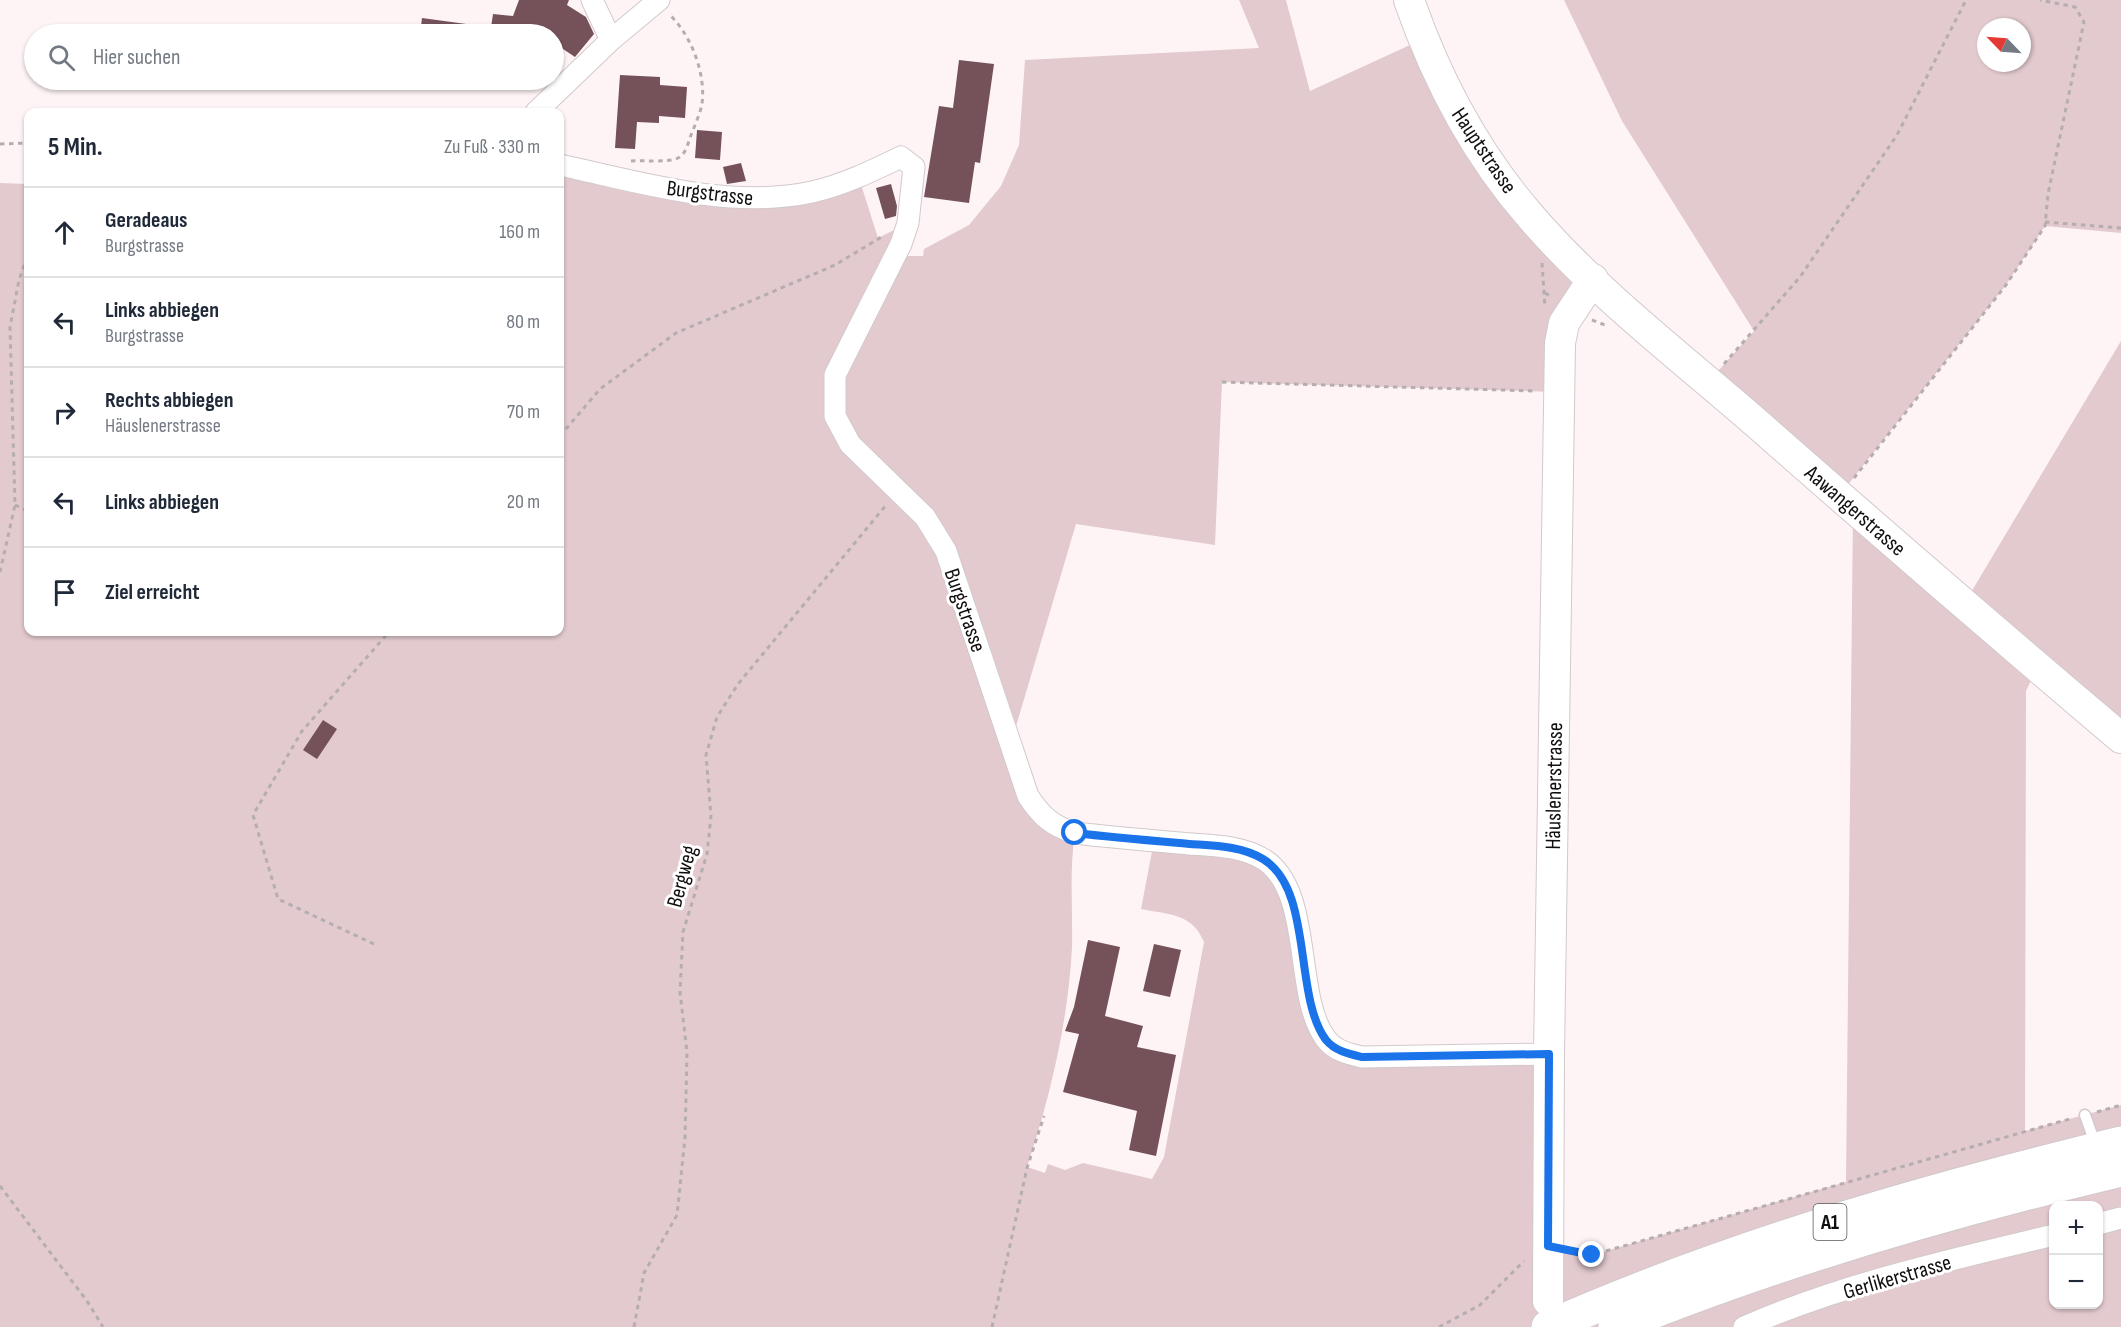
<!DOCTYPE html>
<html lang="de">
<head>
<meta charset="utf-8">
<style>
	:root { --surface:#fff; --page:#f2f2f3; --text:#1f2937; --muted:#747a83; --line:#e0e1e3 }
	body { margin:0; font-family:"Sofia Sans Condensed",sans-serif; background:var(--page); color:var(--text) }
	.controls { position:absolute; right:18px; bottom:18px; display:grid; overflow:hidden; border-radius:12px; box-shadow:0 2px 4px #0004 }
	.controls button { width:54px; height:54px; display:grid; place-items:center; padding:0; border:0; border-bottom:2px solid var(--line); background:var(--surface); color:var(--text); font:30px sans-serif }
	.compass { position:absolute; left:1977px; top:18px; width:54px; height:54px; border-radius:50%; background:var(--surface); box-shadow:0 2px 4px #0004; rotate:295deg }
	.stop { position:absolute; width:18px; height:18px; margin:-14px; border:4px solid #1a73e8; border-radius:50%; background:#fff }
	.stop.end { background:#1a73e8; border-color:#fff; box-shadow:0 2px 6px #0008 }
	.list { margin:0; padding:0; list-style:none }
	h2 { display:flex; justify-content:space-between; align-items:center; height:78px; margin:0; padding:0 24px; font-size:26px }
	h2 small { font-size:20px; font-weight:400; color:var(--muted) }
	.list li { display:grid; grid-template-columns:39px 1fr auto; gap:18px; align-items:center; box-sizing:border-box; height:90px; padding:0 24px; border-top:2px solid var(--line) }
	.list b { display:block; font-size:22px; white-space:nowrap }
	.list p { margin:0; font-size:20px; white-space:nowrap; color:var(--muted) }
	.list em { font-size:20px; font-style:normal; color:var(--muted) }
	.icon { flex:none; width:33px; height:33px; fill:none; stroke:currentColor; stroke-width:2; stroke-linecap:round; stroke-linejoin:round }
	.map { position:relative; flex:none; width:2121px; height:1327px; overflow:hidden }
	.search { position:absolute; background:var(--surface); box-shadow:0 2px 4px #0004; left:24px; top:24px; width:540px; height:66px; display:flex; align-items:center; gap:15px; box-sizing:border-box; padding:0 21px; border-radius:33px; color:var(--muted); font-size:22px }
	.panel { position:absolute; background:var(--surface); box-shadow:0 2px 4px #0004; left:24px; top:108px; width:540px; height:528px; border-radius:12px }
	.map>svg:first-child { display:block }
</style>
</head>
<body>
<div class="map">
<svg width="2121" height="1327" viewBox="0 0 2121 1327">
	<rect width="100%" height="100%" fill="#fef4f6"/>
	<!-- green -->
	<path fill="#e3cacf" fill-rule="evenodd" d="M 1239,0 L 1286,0 L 1310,91 L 1423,39 L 1451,99 L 1593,279 L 1559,392 L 1222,382 L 1215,545 L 1076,524 L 1011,743 L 1028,796 L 1075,833 C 1069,872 1073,909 1072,948 C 1068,1023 1050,1097 1027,1167 L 1045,1173 L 1048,1164 L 1065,1170 L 1083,1163 L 1152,1179 L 1164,1157 L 1204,942 C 1192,913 1170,915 1141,909 L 1154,841 L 1236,848 L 1278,872 L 1316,1020 L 1343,1052 L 1549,1054 L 1548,1246 L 1592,1255 L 1846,1182 L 1853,508 L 1964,604 L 2121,341 L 2121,738 L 2037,668 L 2026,691 L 2025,1131 L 2121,1105 L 2121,1327 L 0,1327 L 0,183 L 28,184 L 28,632 L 560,632 L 560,165 L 765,198 L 859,178 L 878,238 L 908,223 L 901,244 L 908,256 L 923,256 L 924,249 L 969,225 L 1001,186 L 1019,145 L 1025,60 L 1259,48 ZM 2054,1206 L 2098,1206 L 2098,1304 L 2054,1304 Z
		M 1564,0 L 2121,0 L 2121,233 L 2045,226 L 2006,285 L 1839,496 L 1709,381 L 1754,331 L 1622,121 ZM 1986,27 L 2022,27 L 2022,63 L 1986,63 Z"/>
	<!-- building -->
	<path fill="#75525a" d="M 519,0 L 569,0 L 567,5 L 586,17 L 594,34 L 575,57 L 554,43 L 554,34 L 490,34 L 493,14 L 513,16 Z
		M 422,18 L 481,26 L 480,34 L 420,34 Z
		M 959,60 L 994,64 L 980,163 L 975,162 L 969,203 L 924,197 L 939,106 L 953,108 Z
		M 620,75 L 660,77 L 660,85 L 687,87 L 685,118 L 659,116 L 659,123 L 637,122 L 635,149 L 615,148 Z
		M 697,130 L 722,132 L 720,160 L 695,158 Z
		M 741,163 L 746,181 L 727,184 L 723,167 Z
		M 891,184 L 897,206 L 896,216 L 885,219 L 876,188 Z
		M 323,720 L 337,729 L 317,759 L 303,750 Z
		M 1088,940 L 1120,947 L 1105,1016 L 1143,1026 L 1137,1047 L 1176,1055 L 1156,1156 L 1129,1150 L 1137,1111 L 1063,1092 L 1079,1034 L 1065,1031 L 1074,1007 Z
		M 1154,944 L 1181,950 L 1170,997 L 1143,991 Z"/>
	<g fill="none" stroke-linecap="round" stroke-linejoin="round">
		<defs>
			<path id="lane" d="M 2085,1115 L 2096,1146"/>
			<path id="street" d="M 592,0 L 611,40
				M 536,112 L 611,40 L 659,0
				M 560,165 C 640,182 729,210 812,192 C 843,185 872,171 901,157 L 914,167 L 908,223 L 901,244 L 835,375 L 835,416 L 850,444 L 925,517 L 946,551 L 1028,796 C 1041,816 1052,826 1075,833 C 1109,837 1144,840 1179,843 C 1207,846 1238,844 1263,859 C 1314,890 1293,996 1326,1039 C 1335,1051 1349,1054 1362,1057 L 1549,1054
				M 2098,1224 L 2121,1218
				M 1744,1327 C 1842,1284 1949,1260 2054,1235"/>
			<path id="secondary" d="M 1409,0 C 1436,78 1476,154 1531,217 C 1601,298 1690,364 1770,435 C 1886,537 2003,638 2121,738
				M 1548,1301 L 1549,1054 L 1560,343 L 1564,323 L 1593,279"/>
			<path id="highway" d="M 1548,1327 C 1732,1246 1926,1190 2121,1143
				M 1615,1327 C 1779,1260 1949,1211 2121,1170"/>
		</defs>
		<!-- lane casing -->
		<use href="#lane" stroke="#d2c9cb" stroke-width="13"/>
		<!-- street casing -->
		<use href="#street" stroke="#d2c9cb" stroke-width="23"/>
		<!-- secondary casing -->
		<use href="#secondary" stroke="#d2c9cb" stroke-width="32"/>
		<!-- highway casing -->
		<use href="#highway" stroke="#d2c9cb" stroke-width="35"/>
		<!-- path -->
		<path stroke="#b5adaf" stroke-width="3" stroke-dasharray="4.5 4.5" stroke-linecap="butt" d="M 0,144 L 28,143
			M 631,161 C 644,160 668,163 678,158 C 686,154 688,143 691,135 C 695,125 700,114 702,104 C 706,73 691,35 669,14
			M 2045,222 L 2121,228
			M 1542,263 L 1545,307
			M 1545,293 L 1552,297
			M 1592,320 L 1605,325
			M 1724,364 L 1800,277 L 1897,135 L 1966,0
			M 1222,382 L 1536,391
			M 560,436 L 600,389 L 676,333 L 835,265 L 883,236
			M 1854,478 L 2006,285 L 2045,226 L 2048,194 L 2084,22 L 2075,7 L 2040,0
			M 15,505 L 28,511
			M 0,572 L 15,505 L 10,327 L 19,280 L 28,255
			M 374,944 L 278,899 L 253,815 L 302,731 L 389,632
			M 2097,1112 L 2121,1105
			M 0,1186 L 87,1301 L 103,1327
			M 1571,1251 L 1592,1255 L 2073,1118
			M 634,1327 L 644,1273 L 677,1215 L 685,1138 L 687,1052 L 680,992 L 683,932 L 707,854 L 711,816 L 706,755 L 717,717 L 738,684 L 887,504
			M 992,1327 L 1027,1168 L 1044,1116
			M 1439,1327 L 1480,1305 L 1524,1261"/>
		<!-- lane -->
		<use href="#lane" stroke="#fff" stroke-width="10"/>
		<!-- street -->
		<use href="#street" stroke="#fff" stroke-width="21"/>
		<!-- secondary -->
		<use href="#secondary" stroke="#fff" stroke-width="30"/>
		<!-- highway -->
		<use href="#highway" stroke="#fff" stroke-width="33"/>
	</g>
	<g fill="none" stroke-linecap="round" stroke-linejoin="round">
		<!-- route -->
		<path stroke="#1a73e8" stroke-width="8" d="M 1075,833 C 1109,837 1144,840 1179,843 C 1207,846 1238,844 1263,859 C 1314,890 1293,996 1326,1040 C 1335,1051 1349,1054 1362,1057 L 1549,1054 L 1548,1246 L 1592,1255"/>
	</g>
	<g text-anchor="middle" stroke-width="6" stroke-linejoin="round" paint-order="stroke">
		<!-- shield labels -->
		<rect fill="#fff" stroke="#585656" stroke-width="1.5" x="1813.5" y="1204" width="33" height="36" rx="4.5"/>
		<g font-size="21" font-weight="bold" fill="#110e0e">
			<text x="1830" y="1229">A1</text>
		</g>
		<!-- street labels -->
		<g font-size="22" fill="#110e0e" stroke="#fff">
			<text transform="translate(1485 150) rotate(56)" y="8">Hauptstrasse</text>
			<text transform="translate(710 192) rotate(7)" y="8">Burgstrasse</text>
			<text transform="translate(1856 510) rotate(41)" y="8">Aawangerstrasse</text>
			<text transform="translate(966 610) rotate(71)" y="8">Burgstrasse</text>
			<text transform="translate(1553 786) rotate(-89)" y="8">Häuslenerstrasse</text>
			<text transform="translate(681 876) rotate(-75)" y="8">Bergweg</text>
			<text transform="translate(1897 1276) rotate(-16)" y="8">Gerlikerstrasse</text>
		</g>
	</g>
</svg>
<div class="controls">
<button>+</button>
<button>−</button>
</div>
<svg class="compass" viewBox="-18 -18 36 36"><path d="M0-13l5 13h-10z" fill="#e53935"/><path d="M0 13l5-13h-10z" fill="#747a83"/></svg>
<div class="stop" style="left:1075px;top:833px"></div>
<div class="stop end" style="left:1592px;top:1255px"></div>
<div class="search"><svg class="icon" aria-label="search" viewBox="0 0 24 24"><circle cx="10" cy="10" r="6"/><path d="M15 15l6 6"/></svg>Hier suchen</div>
<section class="panel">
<h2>5 Min.<small>Zu Fuß · 330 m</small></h2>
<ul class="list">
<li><svg class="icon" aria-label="ahead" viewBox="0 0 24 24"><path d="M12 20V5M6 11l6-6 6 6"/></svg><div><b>Geradeaus</b><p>Burgstrasse</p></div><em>160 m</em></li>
<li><svg class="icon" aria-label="left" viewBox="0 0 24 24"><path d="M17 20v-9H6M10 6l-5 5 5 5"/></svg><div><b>Links abbiegen</b><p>Burgstrasse</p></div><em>80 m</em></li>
<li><svg class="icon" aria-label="right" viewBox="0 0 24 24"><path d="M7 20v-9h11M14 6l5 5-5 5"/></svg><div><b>Rechts abbiegen</b><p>Häuslenerstrasse</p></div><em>70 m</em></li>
<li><svg class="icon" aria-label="left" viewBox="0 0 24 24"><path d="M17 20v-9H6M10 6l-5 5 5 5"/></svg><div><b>Links abbiegen</b></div><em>20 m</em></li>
<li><svg class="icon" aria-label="arrive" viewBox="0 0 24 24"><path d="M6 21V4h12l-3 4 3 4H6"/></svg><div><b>Ziel erreicht</b></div></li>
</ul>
</section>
</div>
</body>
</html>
